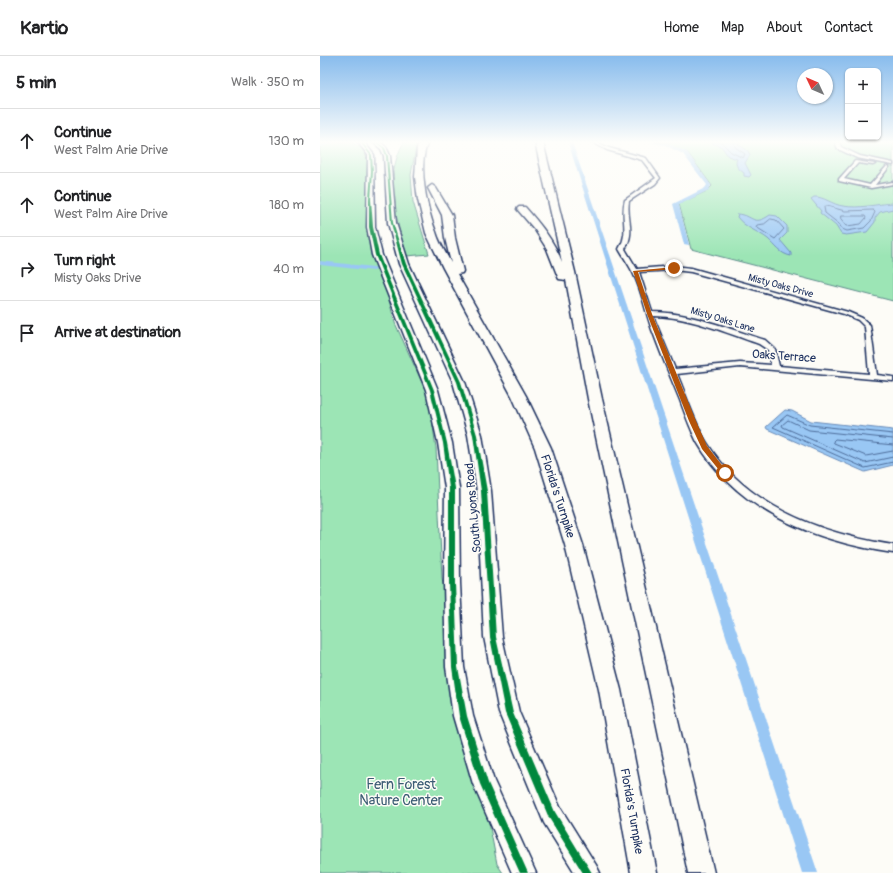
<!DOCTYPE html>
<html lang="en">
<head>
<meta charset="utf-8">
<style>
	:root { --surface:#fff; --page:#f2f2f2; --text:#202124; --muted:#757577; --line:#e0e0e0 }
	body { margin:0; font-family:Pangolin,sans-serif; background:var(--page); color:var(--text) }
	.controls { position:absolute; right:12px; top:12px; display:grid; overflow:hidden; border-radius:6px; box-shadow:0 1px 3px #0004 }
	.controls button { width:36px; height:36px; display:grid; place-items:center; padding:0; border:0; border-bottom:1px solid var(--line); background:var(--surface); color:var(--text); font:20px sans-serif }
	.compass { position:absolute; left:477px; top:12px; width:36px; height:36px; border-radius:50%; background:var(--surface); box-shadow:0 1px 3px #0004; rotate:314deg }
	.stop { position:absolute; width:12px; height:12px; margin:-9px; border:3px solid #b45309; border-radius:50%; background:#fff }
	.stop.end { background:#b45309; border-color:#fff; box-shadow:0 1px 4px #0008 }
	.list { margin:0; padding:0; list-style:none }
	h2 { display:flex; justify-content:space-between; align-items:center; height:52px; margin:0; padding:0 16px; font-size:17px }
	h2 small { font-size:13px; font-weight:400; color:var(--muted) }
	.list li { display:grid; grid-template-columns:26px 1fr auto; gap:12px; align-items:center; box-sizing:border-box; height:64px; padding:0 16px; border-top:1px solid var(--line) }
	.list b { display:block; font-size:15px; white-space:nowrap }
	.list p { margin:0; font-size:13px; white-space:nowrap; color:var(--muted) }
	.list em { font-size:13px; font-style:normal; color:var(--muted) }
	.icon { flex:none; width:22px; height:22px; fill:none; stroke:currentColor; stroke-width:2; stroke-linecap:round; stroke-linejoin:round }
	.map { position:relative; flex:none; width:573px; height:817px; overflow:hidden }
	header { display:flex; align-items:center; gap:24px; box-sizing:border-box; height:56px; padding:0 20px; background:var(--surface); border-bottom:1px solid var(--line) }
	header strong { font-size:19px }
	nav { display:flex; gap:22px; margin-inline-start:auto; font-size:14px }
	main { display:flex }
	aside { flex:1; background:var(--surface) }
	.map>svg:first-child { display:block }
</style>
</head>
<body>
<header>
<strong>Kartio</strong>
<nav><a>Home</a><a>Map</a><a>About</a><a>Contact</a></nav>
</header>
<main>
<aside>
<h2>5 min<small>Walk · 350 m</small></h2>
<ul class="list">
<li><svg class="icon" aria-label="ahead" viewBox="0 0 24 24"><path d="M12 20V5M6 11l6-6 6 6"/></svg><div><b>Continue</b><p>West Palm Arie Drive</p></div><em>130 m</em></li>
<li><svg class="icon" aria-label="ahead" viewBox="0 0 24 24"><path d="M12 20V5M6 11l6-6 6 6"/></svg><div><b>Continue</b><p>West Palm Aire Drive</p></div><em>180 m</em></li>
<li><svg class="icon" aria-label="right" viewBox="0 0 24 24"><path d="M7 20v-9h11M14 6l5 5-5 5"/></svg><div><b>Turn right</b><p>Misty Oaks Drive</p></div><em>40 m</em></li>
<li><svg class="icon" aria-label="arrive" viewBox="0 0 24 24"><path d="M6 21V4h12l-3 4 3 4H6"/></svg><div><b>Arrive at destination</b></div></li>
</ul>
</aside>
<div class="map">
<svg width="573" height="817" viewBox="0 0 573 817">
	<rect width="100%" height="100%" fill="#fdfcf7"/>
	<filter id="ink" filterUnits="userSpaceOnUse"><feTurbulence type="fractalNoise" baseFrequency=".025" numOctaves="2"/><feDisplacementMap in="SourceGraphic" scale="8" xChannelSelector="R" yChannelSelector="G"/><feConvolveMatrix kernelMatrix="1 2 1 2 8 2 1 2 1" color-interpolation-filters="sRGB"/></filter>
	<g filter="url(#ink)">
		<!-- green -->
		<path fill="#9ce5b5" stroke="#5c8a8a" d="M 0,86 L 31,86 L 43,93 L 48,105 L 50,143 L 57,199 L 75,267 L 109,342 L 116,392 L 122,523 L 177,808 L 183,817 L 0,817 Z
			M 84,86 L 97,86 L 91,119 L 93,146 L 109,198 L 87,200 C 76,164 63,121 84,86 Z
			M 335,86 L 573,86 L 573,245 L 371,193 L 359,148 L 387,135 L 392,130 L 368,97 L 347,88 Z"/>
		<!-- water -->
		<path fill="#99c7f4" stroke="#678ab8" d="M 390,86 L 419,86 L 418,88 L 428,95 L 430,99 L 425,107 L 431,119 L 429,121 L 424,120 L 424,117 C 419,113 414,110 417,103 L 408,100 L 402,91 Z
			M 494,141 C 503,140 513,149 523,150 C 540,153 556,148 573,147 L 573,153 L 560,156 L 555,162 L 555,166 L 547,176 L 526,179 L 521,178 L 516,170 L 500,157 L 501,155 L 491,143 Z
			M 418,158 C 433,159 433,171 450,159 L 457,160 L 467,170 L 467,177 L 460,184 L 471,197 L 471,200 C 460,198 456,190 448,183 C 438,175 425,172 417,161 Z
			M 465,354 L 472,355 L 491,365 L 573,374 L 573,409 L 545,416 L 447,373 L 446,371 Z"/>
		<g fill="none" stroke-linecap="round" stroke-linejoin="round">
			<!-- shore -->
			<path stroke="#4d6c9a" stroke-width="1" d="M 401,86 L 411,96 L 423,102 L 425,98 L 415,91 L 414,86
				M 507,150 L 525,155 L 553,154 L 555,156 L 551,165 L 544,172 L 527,175 L 522,173 L 519,168 L 505,157 L 504,151 Z
				M 521,160 L 545,160 L 546,162 L 541,168 L 527,170 L 521,163 Z
				M 451,163 L 456,164 L 464,173 L 455,183 L 436,171 L 437,169 L 444,168 Z
				M 573,378 L 490,369 L 467,359 L 453,371 L 545,412 L 573,406
				M 573,383 L 489,374 L 468,364 L 462,369 L 463,371 L 545,407 L 573,401
				M 573,389 L 515,383 L 513,385 L 514,387 L 546,400 L 573,395"/>
			<!-- canal -->
			<path fill="#99c7f4" fill-rule="evenodd" d="M 12,86 L 18,86 L 0,91 L 0,89 Z
				M 248,86 L 252,86 L 498,817 L 482,817 Z
				M 326,86 L 347,87 L 367,96 L 391,129 L 389,134 L 359,149 L 369,189 L 364,188 L 353,148 L 385,132 L 387,129 L 363,98 L 345,89 Z
				M 0,205 L 54,211 L 57,213 L 54,215 L 0,209 Z"/>
			<defs>
				<path id="street" d="M 272,86 L 277,86 L 289,92 L 326,102 L 340,122 L 335,128 L 309,145 C 306,163 316,175 305,193 L 317,213 L 354,210 L 371,212 L 528,256 L 542,262 L 550,269 L 557,319 L 573,321 L 573,325 L 420,311 L 357,318 C 367,341 374,366 387,387 C 427,451 502,478 573,489 L 573,497 C 498,486 417,456 377,386 C 370,372 365,358 360,344 C 351,322 342,301 334,279 C 326,260 323,237 314,219 C 310,210 304,202 299,193 C 310,175 300,162 305,144 L 336,122 L 322,104 L 287,94 ZM 354,214 L 371,216 L 524,258 L 538,264 L 545,271 L 549,318 L 459,310 L 455,293 L 445,284 C 409,273 369,256 332,256 L 319,216 ZM 333,260 C 367,260 407,277 439,288 L 448,294 L 451,309 L 420,307 L 355,313 Z
					M 515,86 L 519,86 L 521,91 L 540,100 L 573,107 L 573,109 L 537,102 L 518,93 Z
					M 535,105 L 555,108 L 553,109 L 538,107 L 524,123 L 550,129 L 567,110 L 569,111 L 555,129 L 573,126 L 573,128 L 551,132 L 519,125 L 519,123 Z"/>
				<path id="primary" d="M 38,86 L 44,86 L 54,99 L 55,171 L 62,199 L 118,334 L 132,387 L 139,432 L 140,527 L 144,611 L 153,660 L 174,725 L 216,817 L 192,817 L 153,728 L 133,660 L 126,611 L 124,527 L 125,432 L 118,387 L 106,334 L 52,199 L 47,171 L 48,99 Z
					M 53,86 C 63,85 67,91 70,100 L 76,167 L 89,208 L 145,326 L 162,379 L 171,435 L 182,581 L 199,656 L 240,751 L 276,809 L 280,817 L 255,817 L 224,767 L 179,657 L 164,581 L 157,435 L 148,379 L 133,326 L 79,208 L 68,167 L 64,100 L 61,93 Z"/>
				<path id="highway" d="M 100,86 L 108,86 C 97,109 107,153 116,176 C 119,187 126,197 131,207 L 125,182 L 122,159 L 108,132 L 112,129 L 116,132 L 132,159 L 135,182 L 143,215 L 142,217 L 137,218 L 206,340 L 231,392 L 263,489 L 301,634 L 337,817 L 311,817 L 279,634 L 245,489 L 215,392 L 192,340 L 123,212 L 106,177 L 98,144 L 95,121 L 97,92 Z
					M 215,86 L 223,86 L 255,216 L 282,343 L 394,817 L 368,817 L 268,343 L 246,224 L 239,223 L 238,221 L 227,193 L 215,174 L 197,153 L 199,151 L 205,151 C 220,168 234,185 242,206 Z"/>
			</defs>
			<!-- street casing -->
			<use href="#street" stroke="#1b2f5e" stroke-width="3"/>
			<!-- primary casing -->
			<use href="#primary" stroke="#1b2f5e" stroke-width="3"/>
			<!-- highway casing -->
			<use href="#highway" stroke="#1b2f5e" stroke-width="3"/>
			<!-- street -->
			<use href="#street" fill="#fdfcf7" fill-rule="evenodd"/>
			<!-- primary -->
			<use href="#primary" fill="#fdfcf7" fill-rule="evenodd"/>
			<!-- highway -->
			<use href="#highway" fill="#fdfcf7" fill-rule="evenodd"/>
			<defs>
				<path id="cycleway" d="M 40,86 L 42,86 L 52,99 L 53,115 L 51,143 L 53,171 L 59,199 L 114,334 L 127,387 L 135,432 L 135,527 L 138,611 L 147,660 L 168,727 L 208,817 L 200,817 L 160,728 L 139,660 L 132,611 L 129,527 L 129,432 L 123,387 L 110,334 L 55,199 L 49,171 L 49,143 L 51,115 L 50,99 Z
					M 55,86 L 57,86 L 65,92 L 68,100 L 73,167 L 86,208 L 141,326 L 157,379 L 167,435 L 176,581 L 193,657 L 235,756 L 272,817 L 263,817 L 229,762 L 185,657 L 170,581 L 161,435 L 153,379 L 137,326 L 82,208 L 71,167 L 66,100 L 63,92 Z"/>
			</defs>
			<!-- cycleway casing -->
			<use href="#cycleway" stroke="#fdfcf7" stroke-width="3"/>
			<!-- cycleway -->
			<use href="#cycleway" fill="#00873e" fill-rule="evenodd"/>
		</g>
	</g>
	<!-- sky -->
	<linearGradient id="sky" x2="0" y2="1"><stop stop-color="#88bced"/><stop offset="0.43" stop-color="#fefefb"/><stop offset="1" stop-color="#fefefb" stop-opacity="0"/></linearGradient>
	<rect width="573" height="200" fill="url(#sky)"/>
	<!-- route -->
	<path fill="#b45309" d="M 354,211 L 356,213 L 318,216 L 332,258 L 376,365 L 387,390 L 408,417 L 405,419 L 403,419 L 382,393 L 369,365 L 327,258 L 313,215 Z"/>
	<g text-anchor="middle" stroke-width="3" stroke-linejoin="round" paint-order="stroke">
		<!-- far-street labels -->
		<g font-size="10" fill="#1b2f5e" stroke="#fdfcf7">
			<text transform="translate(461 229) rotate(15)" y="4">Misty Oaks Drive</text>
			<text transform="translate(403 263) rotate(17)" y="4">Misty Oaks Lane</text>
		</g>
		<!-- street labels -->
		<g font-size="12" fill="#1b2f5e" stroke="#fdfcf7">
			<text transform="translate(464 300) rotate(4)" y="4">Oaks Terrace</text>
			<text transform="translate(238 440) rotate(72)" y="4">Florida's Turnpike</text>
			<text transform="translate(153 452) rotate(-95)" y="4">South Lyons Road</text>
			<text transform="translate(312 755) rotate(80)" y="4">Florida's Turnpike</text>
		</g>
		<!-- near-park labels -->
		<g font-size="14" fill="#3b5c74" stroke="#fdfcf7">
			<text x="81" y="733">Fern Forest<tspan x="81" dy="16">Nature Center</tspan></text>
		</g>
	</g>
</svg>
<div class="controls">
<button>+</button>
<button>−</button>
</div>
<svg class="compass" viewBox="-18 -18 36 36"><path d="M0-13l5 13h-10z" fill="#e53935"/><path d="M0 13l5-13h-10z" fill="#757577"/></svg>
<div class="stop" style="left:405px;top:417px"></div>
<div class="stop end" style="left:354px;top:212px"></div>
</div>
</main>
</body>
</html>
